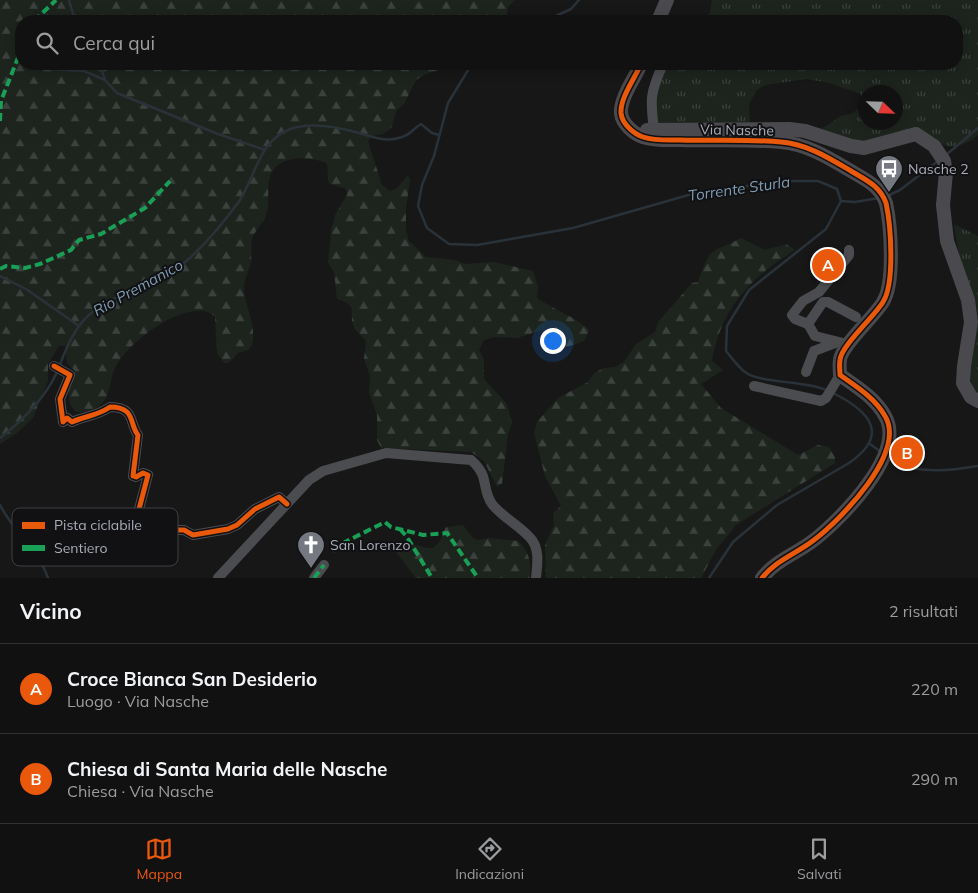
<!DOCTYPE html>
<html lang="it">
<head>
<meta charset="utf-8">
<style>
	:root { --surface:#111; --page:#1a1a1a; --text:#f1f3f6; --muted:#9c9d9f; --line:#303131; --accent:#ea580c }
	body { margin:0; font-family:Mulish,sans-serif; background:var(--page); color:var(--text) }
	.compass { position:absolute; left:858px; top:85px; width:45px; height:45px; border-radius:50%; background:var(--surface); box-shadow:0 2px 12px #0003; rotate:113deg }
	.you { position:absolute; left:552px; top:340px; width:18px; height:18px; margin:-12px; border:4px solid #fff; border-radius:50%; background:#1a73e8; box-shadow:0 0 0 8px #1a73e833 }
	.badge { display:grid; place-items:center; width:32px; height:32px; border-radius:50%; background:var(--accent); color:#fff; font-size:16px; font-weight:700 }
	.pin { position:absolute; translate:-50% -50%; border:2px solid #fff; box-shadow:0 1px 5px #0006 }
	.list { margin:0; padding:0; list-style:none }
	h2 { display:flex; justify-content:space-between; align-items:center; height:65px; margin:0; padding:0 20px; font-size:21px }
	h2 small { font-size:16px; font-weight:400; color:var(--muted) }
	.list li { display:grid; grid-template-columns:32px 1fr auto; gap:15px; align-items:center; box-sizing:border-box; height:90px; padding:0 20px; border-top:1px solid var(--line) }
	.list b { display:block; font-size:19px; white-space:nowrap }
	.list p { margin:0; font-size:16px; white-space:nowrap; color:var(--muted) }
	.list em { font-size:16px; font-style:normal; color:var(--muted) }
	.icon { flex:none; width:28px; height:28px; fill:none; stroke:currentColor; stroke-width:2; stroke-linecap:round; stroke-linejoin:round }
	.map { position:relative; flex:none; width:978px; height:578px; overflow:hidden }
	.search { position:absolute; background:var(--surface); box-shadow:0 2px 12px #0003; left:15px; right:15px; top:15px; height:55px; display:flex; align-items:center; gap:12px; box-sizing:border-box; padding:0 18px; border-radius:20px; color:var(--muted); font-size:19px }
	.sheet { height:245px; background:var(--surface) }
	nav { display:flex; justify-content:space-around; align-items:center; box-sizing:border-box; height:70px; border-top:1px solid var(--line); background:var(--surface); font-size:14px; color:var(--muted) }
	nav a { display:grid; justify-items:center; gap:2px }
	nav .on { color:var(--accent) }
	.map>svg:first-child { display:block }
</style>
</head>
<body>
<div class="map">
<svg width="978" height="578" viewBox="0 0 978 578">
	<defs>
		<pattern id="grass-tufts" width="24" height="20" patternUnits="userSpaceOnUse" patternTransform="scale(1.25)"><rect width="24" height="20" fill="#1d241e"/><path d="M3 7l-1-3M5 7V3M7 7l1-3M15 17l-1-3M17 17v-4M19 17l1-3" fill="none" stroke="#3b413d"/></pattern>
		<pattern id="forest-firs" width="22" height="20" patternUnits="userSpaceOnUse" patternTransform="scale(1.25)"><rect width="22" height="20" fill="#1d241e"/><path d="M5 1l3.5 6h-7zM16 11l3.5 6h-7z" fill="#3b413d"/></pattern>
	</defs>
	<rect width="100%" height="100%" fill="#171717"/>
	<!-- grass -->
	<path fill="url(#grass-tufts)" fill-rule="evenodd" d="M 712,0 L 978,0 L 978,135 C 955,155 939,145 916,131 L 870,142 L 850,141 L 820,130 L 841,116 L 853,113 L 862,105 L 861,94 L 829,83 L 807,79 L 765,85 L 757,90 L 749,104 L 750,124 L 656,123 L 656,91 L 666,64 L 957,64 L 957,21 L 705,21 L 710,12 ZM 866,92 L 896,92 L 896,122 L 866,122 Z
		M 954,224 L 978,236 L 978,393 C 961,382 978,336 978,318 C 977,299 966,281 961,263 C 958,250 956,237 954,224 Z"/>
	<!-- forest -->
	<path fill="url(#forest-firs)" d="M 0,0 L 515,0 L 508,7 L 506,21 L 21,21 L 21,64 L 459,64 L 426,74 L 416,80 L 404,104 L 396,111 L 392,127 L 383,134 L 372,136 L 368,141 L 382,185 L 390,191 L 396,189 L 408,175 L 410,180 L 406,208 L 406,231 L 409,241 L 426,257 L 455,260 L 465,264 L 494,262 L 533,271 L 538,287 L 537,298 C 549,307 584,321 589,331 L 584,341 L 567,347 L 557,344 L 545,332 L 539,331 L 517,338 L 494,337 L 484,340 L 479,350 L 484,360 L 484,379 L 507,404 L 512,423 L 508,434 L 502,484 L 497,487 L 484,461 L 471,452 L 381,448 L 377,440 L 377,415 L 369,393 L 370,376 L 364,359 L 366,342 C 363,336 359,334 355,329 C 346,314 362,306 337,299 L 334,272 L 328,263 L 331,231 L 335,215 L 347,195 L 346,189 L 330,184 C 325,177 330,170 326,163 C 307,155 273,155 269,181 C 267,192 270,205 266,215 C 263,224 255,230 252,239 C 250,246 252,255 251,262 C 249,272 243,280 244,292 C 246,308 261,338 248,350 L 238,353 L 229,363 L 224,363 L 217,353 L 215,317 C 191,293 125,344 115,368 C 110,378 111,392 104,401 C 97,410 88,412 77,412 C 63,402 70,385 75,371 L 67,363 L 65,346 L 59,346 L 48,364 L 48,381 L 33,418 L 17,433 L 0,444 Z
		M 741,238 L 765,250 L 786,244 L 795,250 C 750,278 721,308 712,361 L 723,370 L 701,384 L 721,408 L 798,455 L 818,445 L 829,447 L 835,457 L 835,463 L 736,525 L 716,550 L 701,578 L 546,578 L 545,545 L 554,525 L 553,513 L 561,506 L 545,476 L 534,433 L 537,422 L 558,398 L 588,382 L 594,373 L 604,368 L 615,367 L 624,362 L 636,344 L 655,332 L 658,322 L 692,283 L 698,282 C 711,245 709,255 741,238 Z
		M 463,525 L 473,538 L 478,540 L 489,538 L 518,541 C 530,553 531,562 530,578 L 416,578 L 393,548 L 395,543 C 408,539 431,554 437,545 C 441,540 443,532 446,527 Z"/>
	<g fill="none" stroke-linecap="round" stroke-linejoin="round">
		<!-- stream -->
		<path stroke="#2a3239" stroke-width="2.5" d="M 69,0 L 75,21
			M 545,21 L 571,9 L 579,0
			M 35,64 L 49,69 L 84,71 L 105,80
			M 100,64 L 105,80 L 117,93 L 218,134 L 265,150
			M 475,64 L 470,67 L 448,103 L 434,156 L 422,185 L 418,206 L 427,228 L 449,244 L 477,245 L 573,228 L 692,194 L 782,181 L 818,181 L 837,189 L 841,201 L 826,229 L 749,290 L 727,326 L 726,351 C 732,358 738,367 745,372 C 761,384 806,380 828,391
			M 946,155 L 978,128
			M 887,196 L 900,190 L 938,161
			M 841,201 L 855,202 L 879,198
			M 0,276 L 26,289 L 79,326
			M 59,367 C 66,349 74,328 89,315 C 115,291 161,286 191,257 C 207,242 227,218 240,200 C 255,176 260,141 288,130 C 309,121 338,127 359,133 C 374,137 386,143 402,137 C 410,135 414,128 421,124 L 432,133 L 439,135
			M 0,438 C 23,420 45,399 57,372
			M 870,444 L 881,452
			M 888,457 C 912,475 949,471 978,466
			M 0,505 C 13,531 39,551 48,578
			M 709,578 L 733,542 L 777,505 L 849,463 C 891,434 869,411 833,393"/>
		<!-- street -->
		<path stroke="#4b4c50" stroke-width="10" d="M 654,130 C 650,99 650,93 663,64
			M 808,324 L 795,319 L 792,315 L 803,301 L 819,292 L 849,255 L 849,250
			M 847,344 L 815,336 L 808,324 L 823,302 L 828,302 L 856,317
			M 54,366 L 70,375 L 60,399 L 63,422 L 67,418 L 72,422 C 85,416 97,416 110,407 C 136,407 129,424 138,435 L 133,476 L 136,477 L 143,473 L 148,475 L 134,528 L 124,537 L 137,547 L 174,530 L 184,530 L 193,535 L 228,529 L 237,525 L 255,509 L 279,497 L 287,504
			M 806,372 L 814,351 L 835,343
			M 754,386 L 821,401 L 826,398 L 840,375
			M 218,578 L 309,480 L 323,471 L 386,453 L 471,460 C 490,476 481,488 492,504 C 503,518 521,526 532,540 C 540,551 537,566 536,578
			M 314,578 L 324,565"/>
		<!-- secondary -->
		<path stroke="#4a4a4e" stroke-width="14" d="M 658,21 L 667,0
			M 641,64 C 635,78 620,98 621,113 C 622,124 634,134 643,137 C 655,141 669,140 681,140 C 714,141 748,139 781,142 C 807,144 829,158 851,171 C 866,180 880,186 886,203 C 891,226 895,283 883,302 C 874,317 841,346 840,360 C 839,365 840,370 840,375 C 857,387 875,398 885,416 C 907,453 840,520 814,540 C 796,554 776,560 762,578
			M 647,130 L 789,129 L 805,131 L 851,146 L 864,148 L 916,134 L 934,146 L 944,161 L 946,172 L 943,205 L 947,241 L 968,300 L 971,322 L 964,366 L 963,383 L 971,397 L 978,401"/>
		<!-- quiet -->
		<path stroke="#1a9f57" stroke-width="4" stroke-dasharray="8 4" stroke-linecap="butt" d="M 34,21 L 56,0
			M 0,121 L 1,101 L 21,50
			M 0,269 L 6,266 L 25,268 L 40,264 L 71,250 L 79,240 L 101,234 L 145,208 L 170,181
			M 400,529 L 407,537 L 432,578
			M 333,551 L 345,542 L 385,522 L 391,527 L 423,535 L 447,533 L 478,578
			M 314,578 L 324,565"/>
		<defs>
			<path id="cycleway" d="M 641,64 C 635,78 620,98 621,113 C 622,124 634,134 643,137 C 655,141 669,140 681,140 C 714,141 748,139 781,142 C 807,144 829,158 851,171 C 866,180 880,186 886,203 C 891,226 895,283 883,302 C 874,317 841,346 840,360 C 839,365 840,370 840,375 C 857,387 875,398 885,416 C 907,453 840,520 814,540 C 796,554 776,560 762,578
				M 54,366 L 70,375 L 60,399 L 63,422 L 67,418 L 72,422 C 85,416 97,416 110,407 C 136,407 129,424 138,435 L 133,476 L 136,477 L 143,473 L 148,475 L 134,528 L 124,537 L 137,547 L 174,530 L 184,530 L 193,535 L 228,529 L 237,525 L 255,509 L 279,497 L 287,504"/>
		</defs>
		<!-- cycleway casing -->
		<use href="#cycleway" stroke="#111113" stroke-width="8"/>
		<!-- cycleway -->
		<use href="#cycleway" stroke="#e8590c" stroke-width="5"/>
	</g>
	<!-- icons -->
	<defs>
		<symbol id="bus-pin" viewBox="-11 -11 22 30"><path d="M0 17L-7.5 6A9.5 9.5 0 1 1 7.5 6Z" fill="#757880" stroke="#111113"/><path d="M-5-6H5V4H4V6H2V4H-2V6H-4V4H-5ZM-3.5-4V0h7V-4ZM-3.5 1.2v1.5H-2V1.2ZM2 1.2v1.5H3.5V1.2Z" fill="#fff"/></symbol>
		<symbol id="church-pin" viewBox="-11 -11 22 30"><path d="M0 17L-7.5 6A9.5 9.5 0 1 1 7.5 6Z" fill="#757880" stroke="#111113"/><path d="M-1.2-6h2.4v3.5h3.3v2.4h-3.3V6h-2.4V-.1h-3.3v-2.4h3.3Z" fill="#fff"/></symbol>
	</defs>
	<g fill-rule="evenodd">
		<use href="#bus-pin" x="873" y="153" width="32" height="43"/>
		<use href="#church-pin" x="295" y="529" width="32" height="43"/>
	</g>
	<g text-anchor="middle" stroke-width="4" stroke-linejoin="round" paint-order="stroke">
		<!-- street labels -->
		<g font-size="14" fill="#a8adb8" stroke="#111113">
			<text transform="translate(737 130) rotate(1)" y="5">Via Nasche</text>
		</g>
		<!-- poi labels -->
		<g font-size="14" fill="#a8adb8" stroke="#111113" text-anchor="start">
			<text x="908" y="174">Nasche 2</text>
			<text x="330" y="550">San Lorenzo</text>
		</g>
		<!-- water labels -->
		<g font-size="15" font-style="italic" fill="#7f9bb3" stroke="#111113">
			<text transform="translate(739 189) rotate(-8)" y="5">Torrente Sturla</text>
			<text transform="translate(138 288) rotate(-29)" y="5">Rio Premanico</text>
		</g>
	</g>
	<!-- legend -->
	<rect x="12" y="508" width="166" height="58" rx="8" fill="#111113" stroke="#3e4045" stroke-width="1"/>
	<rect x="22" y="522" width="23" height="7" fill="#e8590c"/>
	<rect x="22" y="545" width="23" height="6" fill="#1a9f57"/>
	<g font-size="14" fill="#a8adb8">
		<text x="54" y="530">Pista ciclabile</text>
		<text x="54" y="553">Sentiero</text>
	</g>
</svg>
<svg class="compass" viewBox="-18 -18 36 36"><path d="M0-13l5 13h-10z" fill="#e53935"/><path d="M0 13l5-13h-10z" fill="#9c9d9f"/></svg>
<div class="you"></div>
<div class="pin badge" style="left:828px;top:265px">A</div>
<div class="pin badge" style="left:907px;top:453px">B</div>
<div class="search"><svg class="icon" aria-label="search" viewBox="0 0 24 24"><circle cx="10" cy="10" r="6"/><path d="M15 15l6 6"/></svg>Cerca qui</div>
</div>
<section class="sheet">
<h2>Vicino<small>2 risultati</small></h2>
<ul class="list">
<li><span class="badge">A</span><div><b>Croce Bianca San Desiderio</b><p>Luogo · Via Nasche</p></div><em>220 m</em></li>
<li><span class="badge">B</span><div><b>Chiesa di Santa Maria delle Nasche</b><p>Chiesa · Via Nasche</p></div><em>290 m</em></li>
</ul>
</section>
<nav>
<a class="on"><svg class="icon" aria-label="map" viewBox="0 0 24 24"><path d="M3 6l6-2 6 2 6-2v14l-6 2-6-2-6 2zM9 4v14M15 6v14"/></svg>Mappa</a>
<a><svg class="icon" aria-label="directions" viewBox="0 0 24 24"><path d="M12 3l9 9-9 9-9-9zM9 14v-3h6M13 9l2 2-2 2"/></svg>Indicazioni</a>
<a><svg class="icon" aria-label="saved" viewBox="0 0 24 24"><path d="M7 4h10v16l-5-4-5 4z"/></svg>Salvati</a>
</nav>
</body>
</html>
